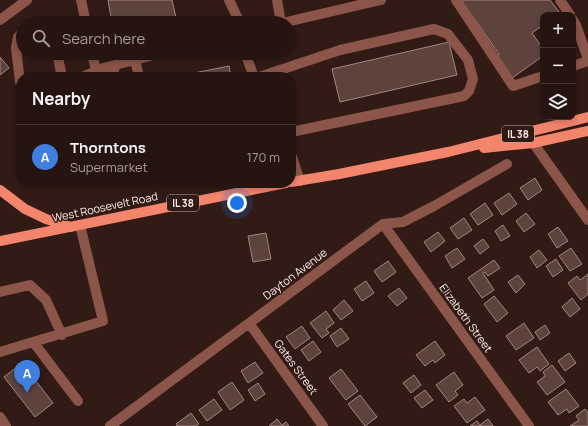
<!DOCTYPE html>
<html lang="en">
<head>
<meta charset="utf-8">
<style>
	:root { --surface:#261410; --page:#32211e; --text:#f1f3f6; --muted:#a49e9f; --line:#423330; --accent:#0f766e }
	body { margin:0; font-family:Manrope,sans-serif; background:var(--page); color:var(--text) }
	.controls { position:absolute; right:12px; top:12px; display:grid; overflow:hidden; border-radius:8px; box-shadow:0 2px 6px #0003 }
	.controls button { width:36px; height:36px; display:grid; place-items:center; padding:0; border:0; border-bottom:1px solid var(--line); background:var(--surface); color:var(--text); font:20px sans-serif }
	.you { position:absolute; left:237px; top:203px; width:14px; height:14px; margin:-10px; border:3px solid #fff; border-radius:50%; background:#1a73e8; box-shadow:0 0 0 6px #1a73e833 }
	.badge { display:grid; place-items:center; width:26px; height:26px; border-radius:50%; background:var(--accent); color:#fff; font-size:13px; font-weight:700 }
	.pin { position:absolute; translate:-50% -33px; filter:drop-shadow(0 1px 2px #0008) }
	.pin::after { content:''; position:absolute; top:21px; width:14px; height:12px; background:inherit; clip-path:polygon(0 0,100% 0,50% 100%) }
	.list { margin:0; padding:0; list-style:none }
	h2 { display:flex; justify-content:space-between; align-items:center; height:52px; margin:0; padding:0 16px; font-size:17px }
	h2 small { font-size:13px; font-weight:400; color:var(--muted) }
	.list li { display:grid; grid-template-columns:26px 1fr auto; gap:12px; align-items:center; box-sizing:border-box; height:64px; padding:0 16px; border-top:1px solid var(--line) }
	.list b { display:block; font-size:15px; white-space:nowrap }
	.list p { margin:0; font-size:13px; white-space:nowrap; color:var(--muted) }
	.list em { font-size:13px; font-style:normal; color:var(--muted) }
	.icon { flex:none; width:22px; height:22px; fill:none; stroke:currentColor; stroke-width:2; stroke-linecap:round; stroke-linejoin:round }
	.map { position:relative; flex:none; width:588px; height:426px; overflow:hidden }
	.search { position:absolute; background:var(--surface); box-shadow:0 2px 6px #0003; left:16px; top:16px; width:280px; height:44px; display:flex; align-items:center; gap:10px; box-sizing:border-box; padding:0 14px; border-radius:22px; color:var(--muted); font-size:15px }
	.panel { position:absolute; background:var(--surface); box-shadow:0 2px 6px #0003; left:16px; top:72px; width:280px; height:116px; border-radius:16px }
	.map>svg:first-child { display:block }
</style>
</head>
<body>
<div class="map">
<svg width="588" height="426" viewBox="0 0 588 426">
	<rect width="100%" height="100%" fill="#321b15"/>
	<!-- building -->
	<path fill="#5e433d" stroke="#a3847d" d="M 108,0 L 172,0 L 177,22 L 112,23 Z
		M 461,0 L 550,0 L 560,13 L 557,15 L 543,15 L 543,25 L 532,33 L 543,49 L 543,56 L 512,78 L 497,57 L 499,54 Z
		M 449,42 L 457,75 L 340,102 L 332,69 Z
		M 0,57 L 9,68 L 0,75 Z
		M 229,66 L 231,77 L 174,77 Z
		M 535,178 L 542,190 L 528,200 L 520,188 Z
		M 509,193 L 517,204 L 502,215 L 494,203 Z
		M 485,203 L 493,215 L 478,225 L 470,214 Z
		M 526,213 L 535,224 L 524,232 L 516,221 Z
		M 464,218 L 472,230 L 458,239 L 450,228 Z
		M 503,225 L 510,236 L 501,241 L 495,231 Z
		M 558,227 L 568,241 L 557,248 L 548,234 Z
		M 438,232 L 445,241 L 431,252 L 424,242 Z
		M 266,233 L 271,259 L 253,262 L 248,236 Z
		M 483,239 L 489,247 L 480,254 L 474,246 Z
		M 457,248 L 465,259 L 452,268 L 445,256 Z
		M 571,248 L 582,264 L 570,271 L 559,256 Z
		M 539,250 L 547,260 L 537,268 L 530,257 Z
		M 556,259 L 563,270 L 553,277 L 546,266 Z
		M 494,260 L 500,268 L 488,276 L 485,272 L 483,273 L 494,290 L 482,298 L 468,278 Z
		M 388,261 L 396,272 L 382,282 L 374,271 Z
		M 588,274 L 588,294 L 581,300 L 568,283 L 577,276 L 580,280 Z
		M 518,275 L 525,284 L 516,293 L 508,282 Z
		M 366,281 L 374,293 L 362,301 L 354,289 Z
		M 399,288 L 407,298 L 397,306 L 388,296 Z
		M 494,296 L 508,313 L 497,322 L 484,304 Z
		M 572,298 L 580,309 L 570,317 L 562,307 Z
		M 344,300 L 353,311 L 341,320 L 333,310 Z
		M 326,311 L 334,323 L 326,329 L 329,333 L 322,338 L 310,323 Z
		M 524,323 L 534,338 L 516,350 L 506,336 Z
		M 545,325 L 550,333 L 540,340 L 535,332 Z
		M 302,326 L 310,338 L 295,349 L 286,337 Z
		M 341,328 L 349,339 L 337,347 L 330,336 Z
		M 313,341 L 321,352 L 309,361 L 301,350 Z
		M 435,341 L 445,355 L 435,363 L 433,360 L 425,366 L 416,355 Z
		M 537,347 L 549,364 L 540,371 L 537,367 L 529,373 L 519,360 Z
		M 569,353 L 576,363 L 565,371 L 558,361 Z
		M 255,362 L 263,373 L 248,383 L 241,371 Z
		M 22,363 L 53,403 L 35,417 L 4,377 Z
		M 552,365 L 565,382 L 547,395 L 537,382 L 545,376 L 543,372 Z
		M 341,369 L 358,391 L 346,400 L 329,378 Z
		M 454,372 L 463,385 L 455,391 L 458,395 L 449,402 L 436,385 Z
		M 414,375 L 421,385 L 411,393 L 403,383 Z
		M 232,382 L 244,400 L 230,410 L 218,392 Z
		M 258,383 L 265,394 L 255,401 L 248,390 Z
		M 566,389 L 579,406 L 569,413 L 567,409 L 558,415 L 548,402 Z
		M 425,390 L 433,400 L 422,408 L 414,398 Z
		M 360,395 L 377,417 L 365,426 L 348,404 Z
		M 475,397 L 485,410 L 467,423 L 454,406 L 464,399 L 467,403 Z
		M 214,399 L 222,410 L 207,421 L 199,410 Z
		M 585,409 L 588,413 L 588,426 L 570,426 L 579,420 L 576,416 Z
		M 191,413 L 199,424 L 196,426 L 177,426 L 176,424 Z
		M 277,419 L 282,425 L 286,422 L 289,426 L 269,426 Z
		M 488,419 L 493,426 L 470,426 L 477,421 L 480,425 Z"/>
	<g fill="none" stroke-linecap="round" stroke-linejoin="round">
		<!-- minor -->
		<path stroke="#8b5549" stroke-width="10" d="M 81,0 L 86,23
			M 229,0 L 240,23
			M 277,0 L 281,23
			M 456,0 L 513,86 L 543,76
			M 560,0 L 570,15
			M 0,20 L 27,0
			M 573,20 L 576,25 L 588,59
			M 282,23 L 381,0
			M 57,53 L 62,77
			M 92,53 L 96,71
			M 245,53 L 254,77
			M 135,60 L 161,53
			M 573,66 L 588,61
			M 82,77 L 103,68 L 135,60 L 139,77
			M 111,77 L 116,65
			M 259,77 L 340,50 L 434,29 L 448,34 L 468,60 L 473,79 L 469,91 L 464,96 L 291,132
			M 21,83 L 20,82 L 16,48 L 18,37 L 23,32
			M 529,137 L 588,220
			M 291,154 L 300,181
			M 383,224 L 529,426
			M 0,292 L 30,285 L 46,300 L 62,335
			M 249,323 L 323,426
			M 34,343 L 78,401
			M 0,352 L 103,321 L 80,225
			M 0,417 L 6,426
			M 110,426 L 383,224 L 403,222 L 434,206 L 507,164"/>
		<!-- major -->
		<path stroke="#f4856d" stroke-width="10" d="M 484,148 L 533,143 L 588,131
			M 291,182 L 339,174 L 448,152 L 588,117
			M 0,190 L 25,209 L 46,219 L 71,227
			M 0,241 L 286,183"/>
	</g>
	<g text-anchor="middle" stroke-width="3" stroke-linejoin="round" paint-order="stroke">
		<!-- shield labels -->
		<g fill="#321b15" stroke="#bfaca7" stroke-width="1">
			<rect x="502" y="126" width="32" height="16" rx="3"/>
			<rect x="167" y="195" width="32" height="16" rx="3"/>
		</g>
		<g font-size="10" font-weight="bold" fill="#fceae6">
			<text x="518" y="138">IL 38</text>
			<text x="183" y="207">IL 38</text>
		</g>
		<!-- street labels -->
		<g font-size="11" fill="#fceae6" stroke="#321b15">
			<text transform="translate(105 207) rotate(-12)" y="4">West Roosevelt Road</text>
			<text transform="translate(295 274) rotate(-37)" y="4">Dayton Avenue</text>
			<text transform="translate(466 318) rotate(54)" y="4">Elizabeth Street</text>
			<text transform="translate(296 367) rotate(54)" y="4">Gates Street</text>
		</g>
	</g>
</svg>
<div class="controls">
<button>+</button>
<button>−</button>
<button><svg class="icon" aria-label="layers" viewBox="0 0 24 24"><path d="M12 4l9 5-9 5-9-5zM3 14l9 5 9-5"/></svg></button>
</div>
<div class="you"></div>
<div class="pin badge" style="left:27px;top:393px;background:#3f7fe0">A</div>
<div class="search"><svg class="icon" aria-label="search" viewBox="0 0 24 24"><circle cx="10" cy="10" r="6"/><path d="M15 15l6 6"/></svg>Search here</div>
<section class="panel">
<h2>Nearby<small></small></h2>
<ul class="list">
<li><span class="badge" style="background:#3f7fe0">A</span><div><b>Thorntons</b><p>Supermarket</p></div><em>170 m</em></li>
</ul>
</section>
</div>
</body>
</html>
